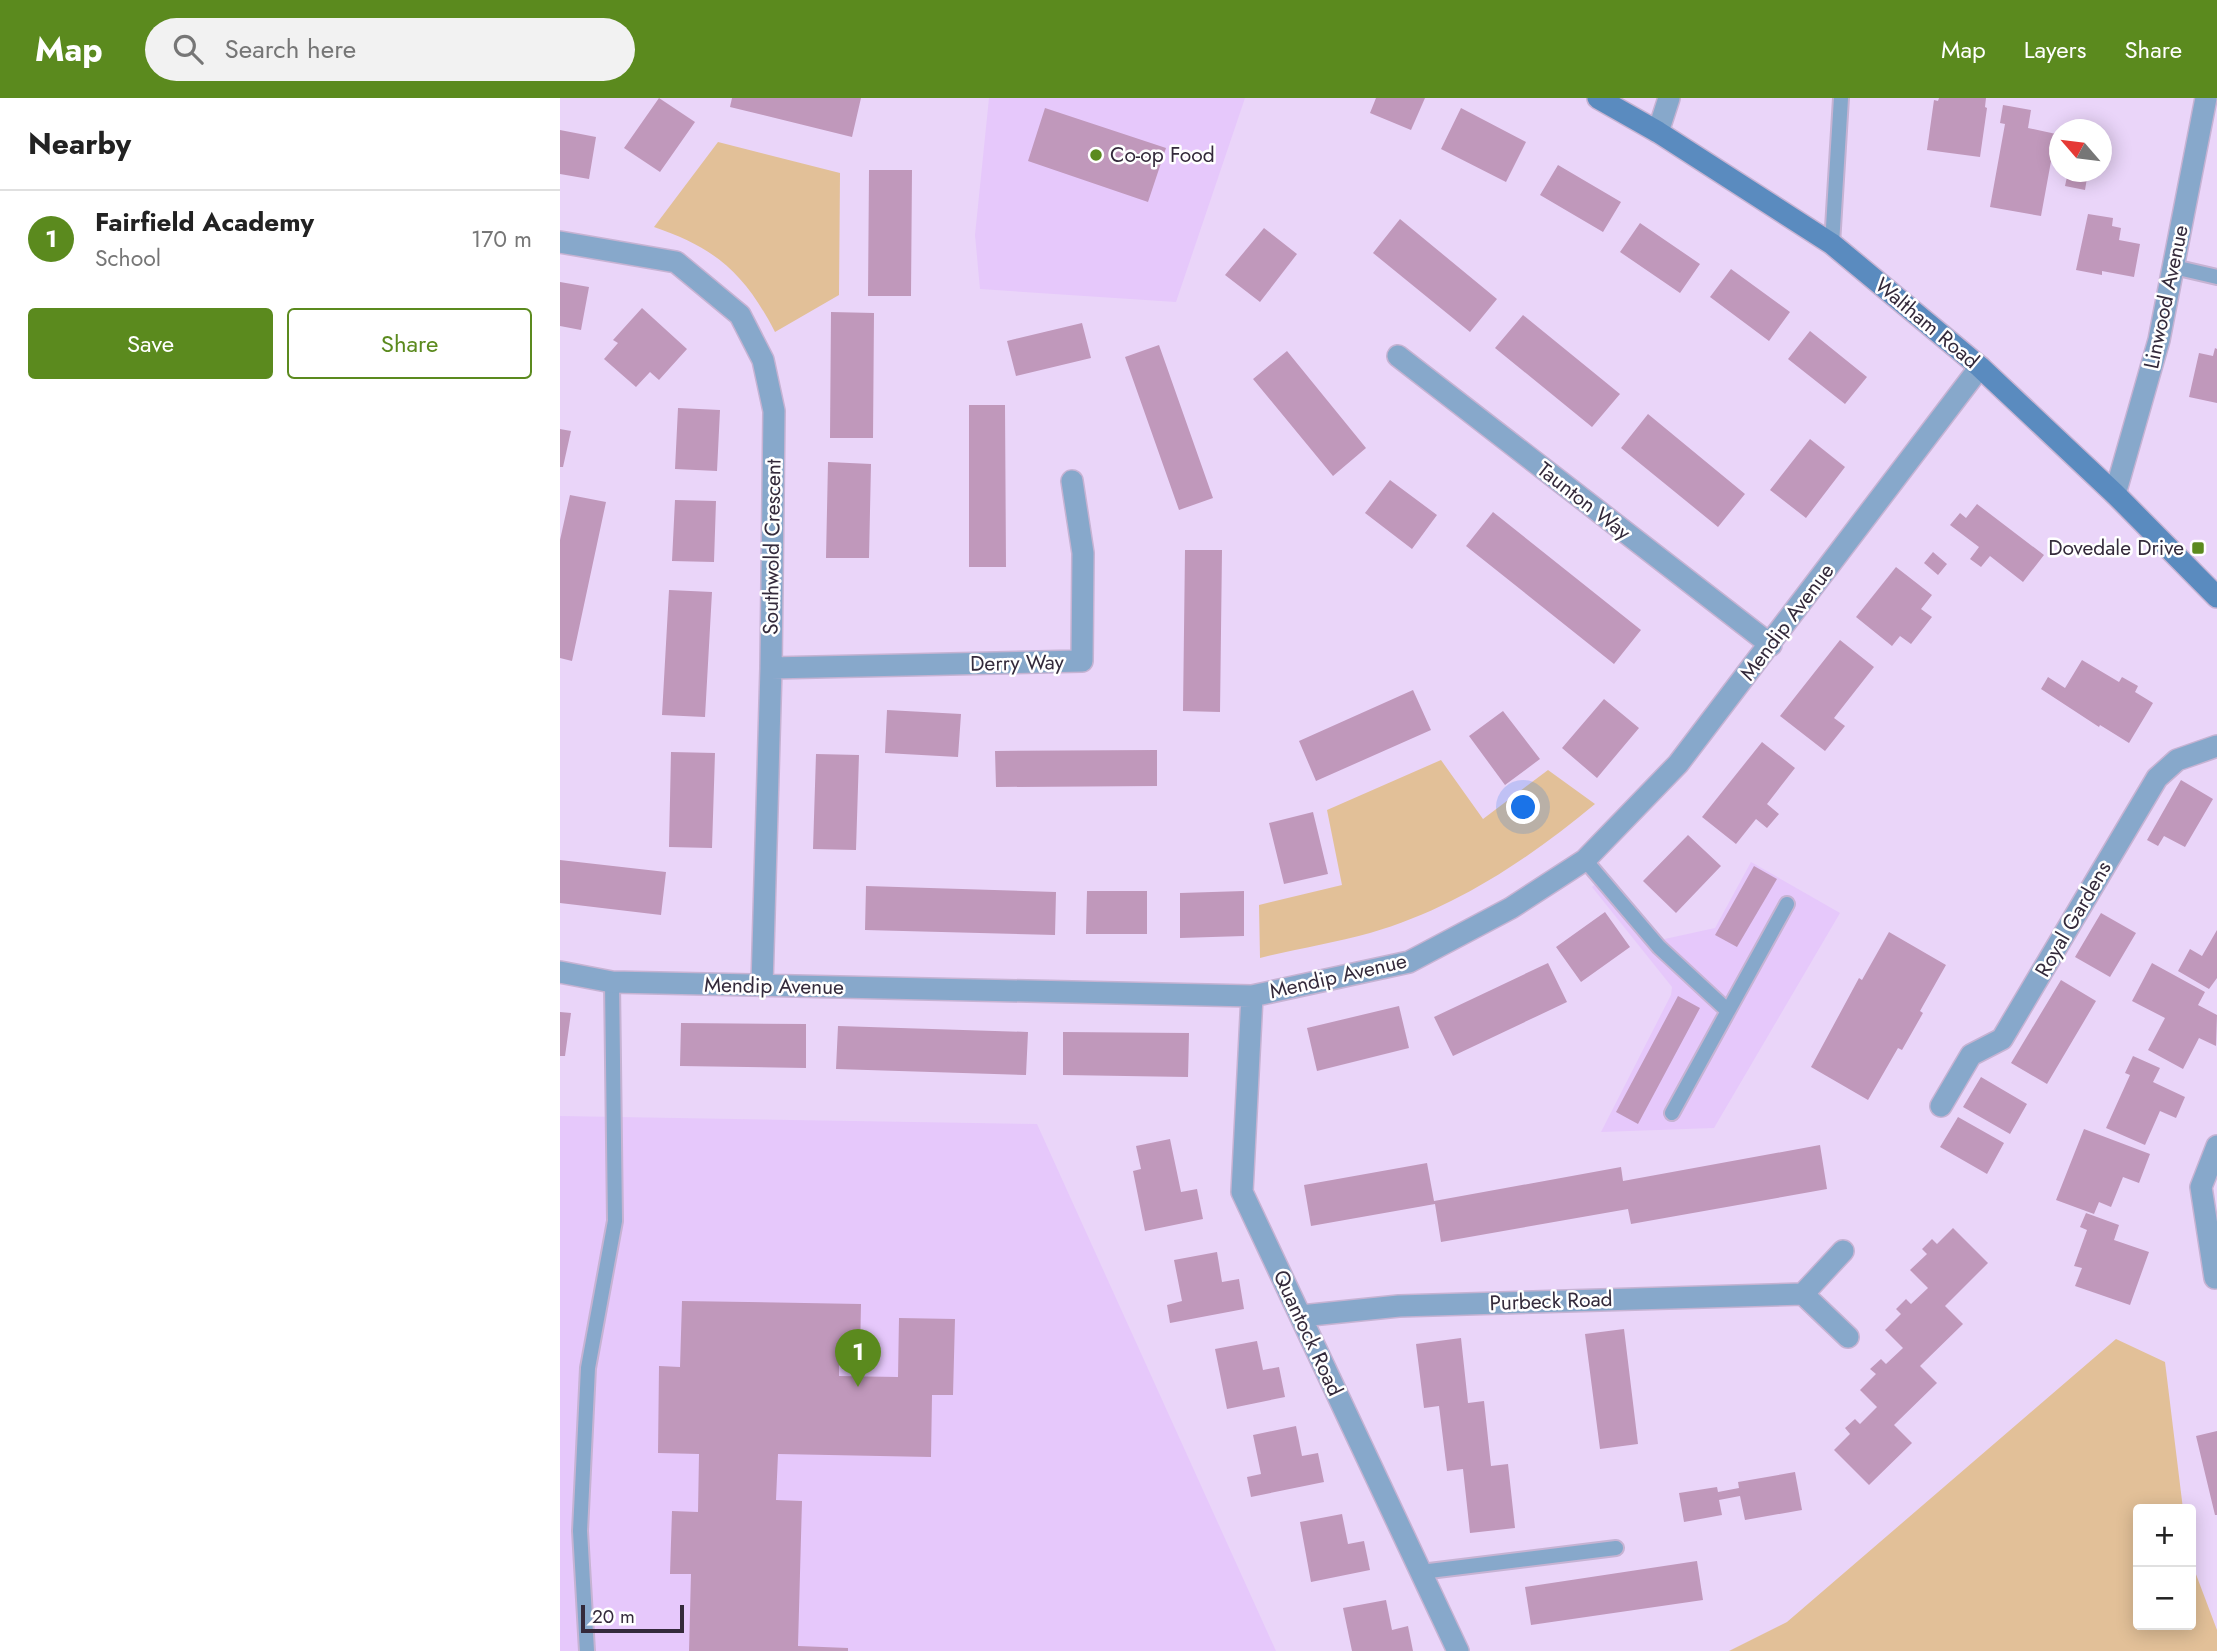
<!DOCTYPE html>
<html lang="en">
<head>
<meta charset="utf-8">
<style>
	:root { --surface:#fff; --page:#f2f2f2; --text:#222; --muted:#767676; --line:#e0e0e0; --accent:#5b8a1e }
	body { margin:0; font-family:Jost,sans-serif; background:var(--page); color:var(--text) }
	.controls { position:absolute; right:21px; bottom:21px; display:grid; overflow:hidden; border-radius:7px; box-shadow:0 4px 18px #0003 }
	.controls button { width:63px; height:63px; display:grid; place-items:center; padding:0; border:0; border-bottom:2px solid var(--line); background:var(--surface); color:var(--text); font:35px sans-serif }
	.compass { position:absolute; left:1489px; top:21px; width:63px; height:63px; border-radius:50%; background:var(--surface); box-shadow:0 4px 18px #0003; rotate:298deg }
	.scale { position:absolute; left:21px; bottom:18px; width:103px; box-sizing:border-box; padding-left:7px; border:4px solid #342a3b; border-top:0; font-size:19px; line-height:24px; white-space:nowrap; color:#342a3b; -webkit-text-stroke:5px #fff; paint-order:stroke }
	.you { position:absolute; left:964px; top:710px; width:24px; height:24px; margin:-18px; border:5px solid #fff; border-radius:50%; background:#1a73e8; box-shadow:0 0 0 10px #1a73e833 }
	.badge { display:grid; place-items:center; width:46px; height:46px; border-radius:50%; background:var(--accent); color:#fff; font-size:23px; font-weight:700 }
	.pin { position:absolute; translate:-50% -58px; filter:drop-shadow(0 2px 4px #0008) }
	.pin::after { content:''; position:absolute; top:37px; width:24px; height:21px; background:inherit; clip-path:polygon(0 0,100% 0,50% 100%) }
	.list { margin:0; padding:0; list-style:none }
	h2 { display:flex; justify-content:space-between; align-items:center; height:91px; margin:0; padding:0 28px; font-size:30px }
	h2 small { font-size:23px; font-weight:400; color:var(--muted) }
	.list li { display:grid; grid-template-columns:46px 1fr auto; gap:21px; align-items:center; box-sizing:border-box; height:98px; padding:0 28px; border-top:2px solid var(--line) }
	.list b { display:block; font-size:26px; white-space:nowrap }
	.list p { margin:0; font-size:23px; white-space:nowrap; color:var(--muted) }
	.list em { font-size:23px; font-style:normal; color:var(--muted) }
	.actions { display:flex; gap:14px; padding:21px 28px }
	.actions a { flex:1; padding:16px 0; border:2px solid var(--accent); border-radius:7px; text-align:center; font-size:24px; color:var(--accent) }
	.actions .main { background:var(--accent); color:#fff }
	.icon { flex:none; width:38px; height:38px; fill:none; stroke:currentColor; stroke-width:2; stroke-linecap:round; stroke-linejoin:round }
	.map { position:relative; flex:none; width:1657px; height:1553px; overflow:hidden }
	header { display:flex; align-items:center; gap:42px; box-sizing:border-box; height:98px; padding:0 35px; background:var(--accent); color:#fff }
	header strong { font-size:33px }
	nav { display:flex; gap:38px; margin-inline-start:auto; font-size:24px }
	.search { width:490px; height:63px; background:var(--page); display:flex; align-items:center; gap:18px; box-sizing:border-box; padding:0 24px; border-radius:38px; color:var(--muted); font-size:26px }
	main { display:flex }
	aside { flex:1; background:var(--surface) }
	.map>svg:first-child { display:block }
</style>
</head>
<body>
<header>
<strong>Map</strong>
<div class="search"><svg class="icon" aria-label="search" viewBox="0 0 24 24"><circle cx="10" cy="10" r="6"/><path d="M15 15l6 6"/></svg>Search here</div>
<nav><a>Map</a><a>Layers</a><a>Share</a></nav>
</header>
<main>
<aside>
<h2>Nearby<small></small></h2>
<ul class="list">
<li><span class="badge">1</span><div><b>Fairfield Academy</b><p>School</p></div><em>170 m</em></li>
</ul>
<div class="actions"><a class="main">Save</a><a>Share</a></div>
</aside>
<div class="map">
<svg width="1657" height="1553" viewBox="0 0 1657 1553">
	<rect width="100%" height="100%" fill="#ead5f9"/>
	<!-- built -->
	<path fill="#e6c8fb" d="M 429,0 L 685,0 L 616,204 L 420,191 L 415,137 Z
		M 1191,764 L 1280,815 L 1154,1030 L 1041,1034 L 1111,897 L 1112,889 L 1032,789 L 1045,776 L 1100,842 L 1155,830 Z
		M 0,1018 L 477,1026 L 716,1553 L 0,1553 Z"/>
	<!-- green -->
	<path fill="#e2c098" d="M 158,44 L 280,75 L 279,197 L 215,234 C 185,176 156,150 94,129 Z
		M 881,662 L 923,721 L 988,672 L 1035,706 C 969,761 894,811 810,835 C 774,845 736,851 700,860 L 699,807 L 782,787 L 767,712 Z
		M 1556,1241 L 1605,1264 L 1623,1411 L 1578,1411 L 1578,1527 L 1631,1527 L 1631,1463 L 1657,1532 L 1657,1553 L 1169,1553 L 1227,1524 Z"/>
	<!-- building -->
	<path fill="#c098bb" d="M 99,0 L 135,24 L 100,74 L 64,50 Z
		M 172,0 L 301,0 L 292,39 L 170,9 Z
		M 816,0 L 865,0 L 851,32 L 810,15 Z
		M 1379,0 L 1426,0 L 1425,9 L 1427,10 L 1420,59 L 1367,52 L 1374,2 L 1378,3 Z
		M 1443,7 L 1471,12 L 1468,30 L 1496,36 L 1481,118 L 1430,109 L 1445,26 L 1440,25 Z
		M 485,10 L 606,50 L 588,104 L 468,63 Z
		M 901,10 L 966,44 L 946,84 L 881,51 Z
		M 0,32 L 36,39 L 29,81 L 0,76 Z
		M 998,67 L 1061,104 L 1043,134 L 980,97 Z
		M 309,72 L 352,72 L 351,198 L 308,198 Z
		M 1508,74 L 1528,74 L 1525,92 L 1505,88 Z
		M 1528,116 L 1553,120 L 1552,128 L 1561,130 L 1559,142 L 1580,146 L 1574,179 L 1542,173 L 1542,177 L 1516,172 Z
		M 840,121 L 937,201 L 910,234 L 813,155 Z
		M 1080,125 L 1140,166 L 1120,195 L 1060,154 Z
		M 704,130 L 737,156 L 700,204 L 665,177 Z
		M 1171,171 L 1230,214 L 1209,243 L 1150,199 Z
		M 0,184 L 29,189 L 21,232 L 0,228 Z
		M 82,210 L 127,251 L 99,282 L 90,274 L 76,289 L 44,261 L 58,245 L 53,242 Z
		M 271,214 L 314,215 L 313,340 L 270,340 Z
		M 963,217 L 1060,296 L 1032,329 L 935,250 Z
		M 522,225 L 531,260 L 456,278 L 447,243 Z
		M 1250,233 L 1307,279 L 1285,306 L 1228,261 Z
		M 599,247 L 653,400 L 619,412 L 565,259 Z
		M 1655,250 L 1657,251 L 1657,305 L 1629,299 L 1639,255 L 1653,258 Z
		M 727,253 L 806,350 L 773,378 L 693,281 Z
		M 409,307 L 445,307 L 446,469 L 409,469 Z
		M 118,310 L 160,312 L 157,373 L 115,371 Z
		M 1088,316 L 1185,396 L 1158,429 L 1061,350 Z
		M 0,331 L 11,333 L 3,369 L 0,369 Z
		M 1250,341 L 1285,369 L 1246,420 L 1210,392 Z
		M 268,364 L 311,366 L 309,460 L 266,460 Z
		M 830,382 L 877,417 L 852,451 L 805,415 Z
		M 10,397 L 46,404 L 12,563 L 0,560 L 0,442 Z
		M 115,402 L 156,403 L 154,464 L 112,463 Z
		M 1417,406 L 1484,457 L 1463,484 L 1430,458 L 1421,469 L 1410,461 L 1419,449 L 1390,427 L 1400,415 L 1406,420 Z
		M 933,414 L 1081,532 L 1054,566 L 906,448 Z
		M 625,452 L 662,452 L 660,614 L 623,613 Z
		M 1373,454 L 1387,466 L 1378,477 L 1364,465 Z
		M 1336,469 L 1372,497 L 1361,511 L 1372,519 L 1351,546 L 1340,538 L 1332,548 L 1296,519 Z
		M 109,492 L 152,494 L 145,619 L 102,617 Z
		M 1280,542 L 1314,569 L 1274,620 L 1285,628 L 1265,653 L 1220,618 Z
		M 1522,562 L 1559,584 L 1562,579 L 1578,588 L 1575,594 L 1593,605 L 1569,645 L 1540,627 L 1539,629 L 1481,591 L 1488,579 L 1505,590 Z
		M 853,592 L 871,632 L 756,683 L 739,643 Z
		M 1044,601 L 1079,630 L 1037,680 L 1002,650 Z
		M 327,612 L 401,616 L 398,659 L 325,655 Z
		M 943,613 L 980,661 L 945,687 L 909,638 Z
		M 1202,644 L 1235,670 L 1207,706 L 1219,716 L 1207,730 L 1196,721 L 1176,746 L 1142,719 Z
		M 597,652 L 597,688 L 436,689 L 435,653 Z
		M 111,654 L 155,655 L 152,750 L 109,749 Z
		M 256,656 L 299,657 L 296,752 L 253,751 Z
		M 1621,682 L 1653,701 L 1625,749 L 1604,738 L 1598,748 L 1587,742 Z
		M 753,714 L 768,776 L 724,786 L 709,725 Z
		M 1128,737 L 1161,768 L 1116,815 L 1083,783 Z
		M 0,762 L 106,774 L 101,817 L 0,805 Z
		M 1194,768 L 1217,781 L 1177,849 L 1155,837 Z
		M 306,788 L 496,794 L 495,837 L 305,832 Z
		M 527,793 L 587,793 L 587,836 L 526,836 Z
		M 684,793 L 684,838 L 620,840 L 620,795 Z
		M 1045,814 L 1070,849 L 1021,884 L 996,849 Z
		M 1541,815 L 1576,835 L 1550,879 L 1515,859 Z
		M 1657,832 L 1657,880 L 1649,891 L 1618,873 L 1630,851 L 1642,858 Z
		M 1329,834 L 1386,867 L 1360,913 L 1363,915 L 1342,952 L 1338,950 L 1308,1002 L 1251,969 L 1299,880 L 1302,882 Z
		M 988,865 L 1007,904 L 893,958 L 874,919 Z
		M 1592,865 L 1645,894 L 1638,907 L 1657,917 L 1656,948 L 1639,940 L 1623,971 L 1588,952 L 1605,920 L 1572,903 Z
		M 1501,882 L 1536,903 L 1487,986 L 1451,965 Z
		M 1118,898 L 1140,910 L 1078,1026 L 1056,1014 Z
		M 839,908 L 849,950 L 757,973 L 747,930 Z
		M 0,914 L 11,915 L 5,958 L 0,958 Z
		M 121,925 L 246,926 L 246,970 L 120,968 Z
		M 278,928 L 468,934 L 466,977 L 276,971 Z
		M 503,934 L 629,935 L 628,979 L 503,977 Z
		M 1573,958 L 1600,970 L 1593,984 L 1625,999 L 1616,1020 L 1600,1013 L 1585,1047 L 1546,1030 L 1570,977 L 1565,975 Z
		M 1421,979 L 1467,1006 L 1450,1036 L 1403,1009 Z
		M 1398,1019 L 1444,1045 L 1427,1076 L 1380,1049 Z
		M 1524,1031 L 1590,1056 L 1579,1085 L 1563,1079 L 1551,1109 L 1539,1104 L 1534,1116 L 1496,1102 Z
		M 610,1041 L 621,1094 L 637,1091 L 643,1121 L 585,1133 L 573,1073 L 581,1071 L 576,1048 Z
		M 1260,1047 L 1267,1091 L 1071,1126 L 1068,1111 L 881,1144 L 875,1106 L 751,1128 L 744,1087 L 867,1065 L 874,1103 L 1061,1069 L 1063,1083 Z
		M 1526,1115 L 1559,1127 L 1554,1142 L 1589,1154 L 1570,1207 L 1515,1188 L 1522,1170 L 1514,1168 L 1527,1132 L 1520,1129 Z
		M 1393,1130 L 1428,1165 L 1385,1208 L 1403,1226 L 1360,1268 L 1377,1285 L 1334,1327 L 1352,1345 L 1309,1387 L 1274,1352 L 1290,1336 L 1285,1330 L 1295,1321 L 1300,1326 L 1317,1309 L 1300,1292 L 1316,1276 L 1310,1271 L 1321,1261 L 1326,1266 L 1343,1250 L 1325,1232 L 1341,1216 L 1336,1211 L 1346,1201 L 1351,1206 L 1368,1190 L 1350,1172 L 1367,1156 L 1362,1151 L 1372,1141 L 1377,1146 Z
		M 657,1154 L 662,1184 L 679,1181 L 684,1211 L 610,1225 L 607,1207 L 622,1203 L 614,1162 Z
		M 122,1203 L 301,1206 L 300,1256 L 279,1256 L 279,1278 L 338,1279 L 339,1220 L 395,1221 L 393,1297 L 372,1297 L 371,1359 L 218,1356 L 216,1402 L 242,1403 L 238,1548 L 288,1550 L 288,1553 L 129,1553 L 131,1476 L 110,1476 L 112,1413 L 138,1414 L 139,1356 L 98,1355 L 99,1268 L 120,1269 Z
		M 1064,1231 L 1078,1346 L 1040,1351 L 1025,1236 Z
		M 901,1240 L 908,1305 L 924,1303 L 931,1368 L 948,1366 L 955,1430 L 910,1435 L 903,1371 L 887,1373 L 879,1308 L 864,1310 L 856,1246 Z
		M 697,1243 L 703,1272 L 719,1269 L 725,1299 L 667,1311 L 655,1251 Z
		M 736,1328 L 742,1358 L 758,1355 L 764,1384 L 691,1399 L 687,1379 L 701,1376 L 693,1337 Z
		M 1657,1333 L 1657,1417 L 1655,1417 L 1636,1338 Z
		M 1235,1374 L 1242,1412 L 1185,1422 L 1180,1398 L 1159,1402 L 1162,1417 L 1124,1424 L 1119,1395 L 1157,1389 L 1158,1394 L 1179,1390 L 1178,1384 Z
		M 782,1416 L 788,1446 L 804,1443 L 810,1472 L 751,1484 L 740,1424 Z
		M 1137,1463 L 1143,1502 L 971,1527 L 965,1489 Z
		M 826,1502 L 832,1532 L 848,1528 L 853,1553 L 792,1553 L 783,1510 Z"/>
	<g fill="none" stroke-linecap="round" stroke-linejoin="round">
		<defs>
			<path id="lane" d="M 1272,146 L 1281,0
				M 1614,169 L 1657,179
				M 1025,762 L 1099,849 L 1168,913 L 1112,1015
				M 1168,913 L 1227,806
				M 861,1474 L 1056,1450
				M 27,1553 L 20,1433 L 28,1270 L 55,1123 L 52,884"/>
			<path id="street" d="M 1098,34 L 1109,0
				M 0,144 L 116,164 L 180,217 L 203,262 L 214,313 L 211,570 L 202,888
				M 838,258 L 1211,547
				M 1555,396 L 1599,242 L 1646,0
				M 211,570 L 522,563 L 523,455 L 512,383
				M 0,874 L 52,884 L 692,898 L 849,864 L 951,810 L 1025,762 L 1118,666 L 1420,269
				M 692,898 L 682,1094 L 898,1553
				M 1381,1008 L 1411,957 L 1442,941 L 1597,680 L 1617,662 L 1657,648
				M 1283,1153 L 1243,1196 L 1288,1239
				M 1655,1180 L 1641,1089 L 1657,1048
				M 741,1218 L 839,1208 L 1243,1196"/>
			<path id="secondary" d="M 1038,0 L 1098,34 L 1272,146 L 1420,269 L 1555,396 L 1657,499"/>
		</defs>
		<!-- lane casing -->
		<use href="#lane" stroke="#c6b3d3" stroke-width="18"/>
		<!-- street casing -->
		<use href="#street" stroke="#c6b3d3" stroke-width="24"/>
		<!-- secondary casing -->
		<use href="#secondary" stroke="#c6b3d3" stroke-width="24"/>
		<!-- lane -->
		<use href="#lane" stroke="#87a8cb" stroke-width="14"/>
		<!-- street -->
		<use href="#street" stroke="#87a8cb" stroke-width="21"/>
		<!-- secondary -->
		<use href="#secondary" stroke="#5a8bbf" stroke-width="21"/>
	</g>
	<!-- markers -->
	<g fill="#5b8a1e" stroke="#fff" stroke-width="2.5">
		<circle cx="536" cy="57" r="7"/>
		<rect x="1631" y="443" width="14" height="14" rx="3.5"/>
	</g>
	<g text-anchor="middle" stroke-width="5" stroke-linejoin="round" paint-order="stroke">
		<!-- poi labels -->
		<g font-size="21" fill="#342a3b" stroke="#fff" text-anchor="start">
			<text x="550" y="64">Co-op Food</text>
			<text x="1624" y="457" text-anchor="end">Dovedale Drive</text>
		</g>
		<!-- street labels -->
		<g font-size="21" fill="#342a3b" stroke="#fff">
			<text transform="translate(1606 199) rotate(-78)" y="7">Linwood Avenue</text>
			<text transform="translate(1367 225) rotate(40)" y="7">Waltham Road</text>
			<text transform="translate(1024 403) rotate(38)" y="7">Taunton Way</text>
			<text transform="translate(212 449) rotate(-89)" y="7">Southwold Crescent</text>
			<text transform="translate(1227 524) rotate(-53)" y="7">Mendip Avenue</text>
			<text transform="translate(457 565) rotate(-1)" y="7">Derry Way</text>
			<text transform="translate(1513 821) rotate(-60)" y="7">Royal Gardens</text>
			<text transform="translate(778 878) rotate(-13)" y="7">Mendip Avenue</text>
			<text transform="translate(214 888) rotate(1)" y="7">Mendip Avenue</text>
			<text transform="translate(991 1203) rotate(-2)" y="7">Purbeck Road</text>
			<text transform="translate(748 1235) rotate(65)" y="7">Quantock Road</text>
		</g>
	</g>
</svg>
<div class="controls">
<button>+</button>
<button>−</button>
</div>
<svg class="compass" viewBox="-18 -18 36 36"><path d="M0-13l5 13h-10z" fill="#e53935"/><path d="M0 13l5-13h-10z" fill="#767676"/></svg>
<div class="scale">20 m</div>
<div class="you"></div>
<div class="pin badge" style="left:298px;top:1289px">1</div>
</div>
</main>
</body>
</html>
